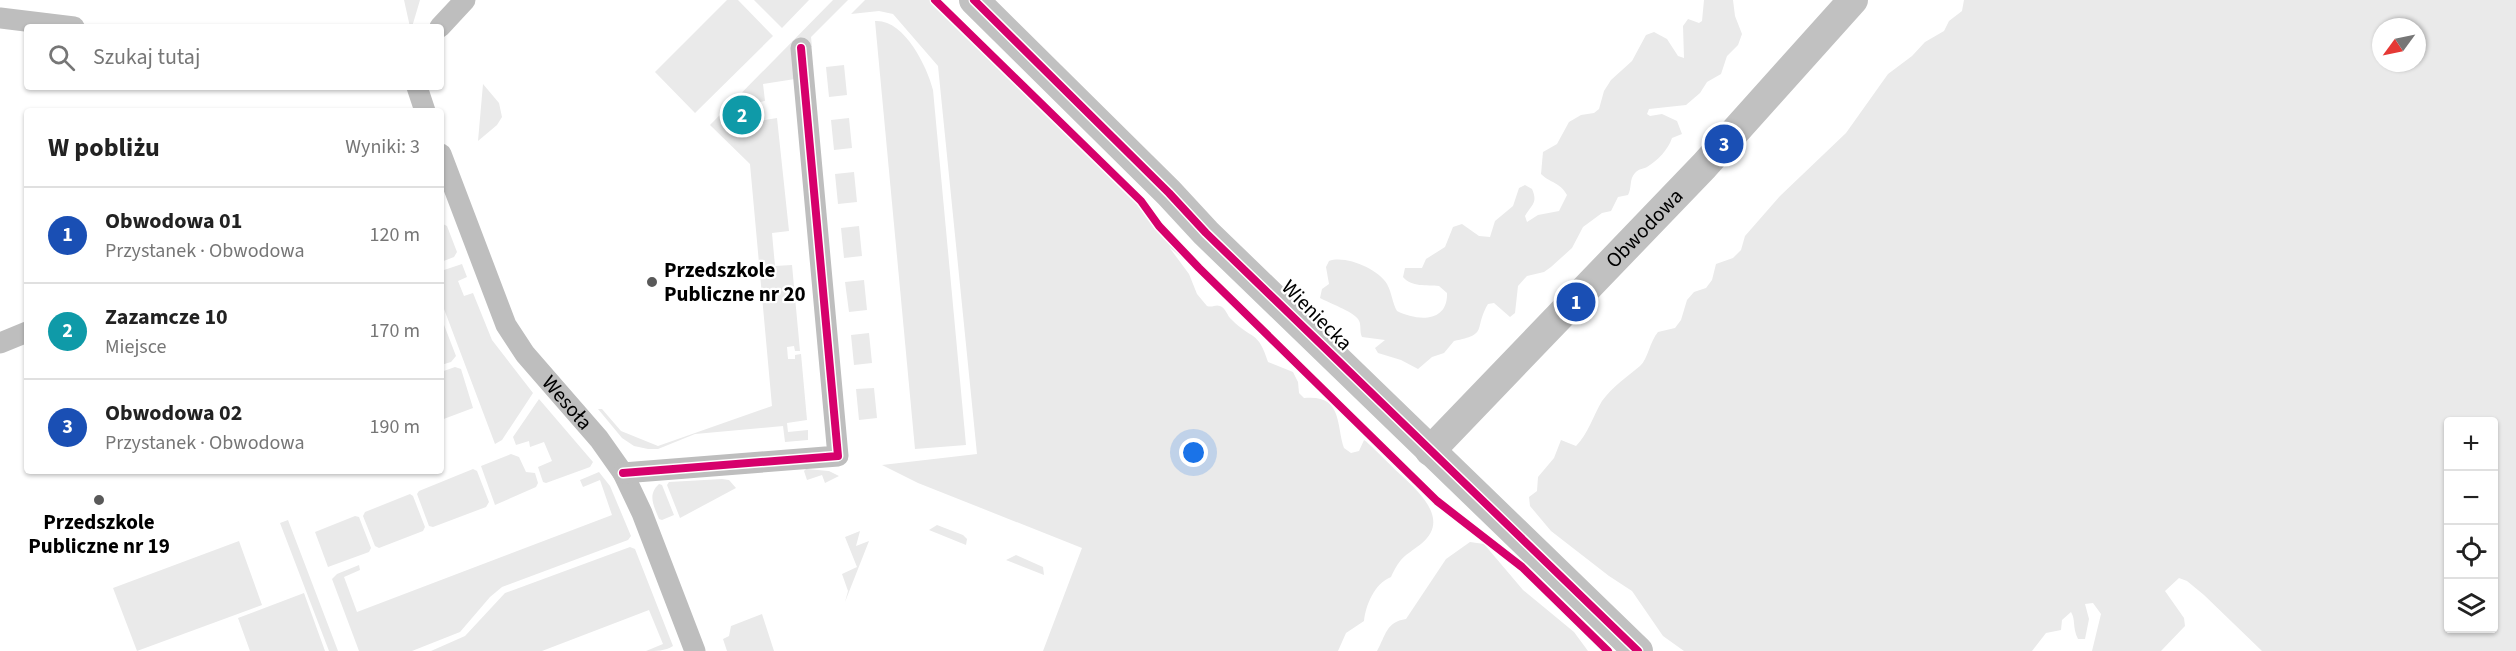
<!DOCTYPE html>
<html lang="pl">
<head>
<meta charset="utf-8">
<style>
	:root { --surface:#fff; --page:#f6f6f6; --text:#222; --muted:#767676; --line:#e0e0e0; --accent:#0f766e }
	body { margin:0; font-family:"Source Sans 3",sans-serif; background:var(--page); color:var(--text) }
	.controls { position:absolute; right:18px; bottom:18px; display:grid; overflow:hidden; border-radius:6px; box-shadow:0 2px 4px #0004 }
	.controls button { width:54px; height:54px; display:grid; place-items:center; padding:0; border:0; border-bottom:2px solid var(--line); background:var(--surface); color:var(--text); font:30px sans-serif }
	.compass { position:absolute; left:2372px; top:18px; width:54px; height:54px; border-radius:50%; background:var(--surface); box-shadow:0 2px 4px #0004; rotate:237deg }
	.you { position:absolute; left:1194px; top:453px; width:21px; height:21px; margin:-15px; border:4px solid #fff; border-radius:50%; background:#1a73e8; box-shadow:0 0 0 9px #1a73e833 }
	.badge { display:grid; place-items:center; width:39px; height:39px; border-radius:50%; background:var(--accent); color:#fff; font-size:20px; font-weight:700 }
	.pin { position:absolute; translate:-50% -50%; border:3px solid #fff; box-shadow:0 2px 6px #0006 }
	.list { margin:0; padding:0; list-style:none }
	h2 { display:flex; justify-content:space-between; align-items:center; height:78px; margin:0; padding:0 24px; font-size:26px }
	h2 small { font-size:20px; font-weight:400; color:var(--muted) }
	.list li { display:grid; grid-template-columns:39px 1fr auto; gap:18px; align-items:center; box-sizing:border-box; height:96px; padding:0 24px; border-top:2px solid var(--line) }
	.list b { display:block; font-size:22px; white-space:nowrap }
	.list p { margin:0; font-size:20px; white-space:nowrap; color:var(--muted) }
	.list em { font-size:20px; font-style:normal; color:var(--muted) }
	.icon { flex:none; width:33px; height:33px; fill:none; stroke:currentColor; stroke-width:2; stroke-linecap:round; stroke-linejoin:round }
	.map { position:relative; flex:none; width:2516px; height:651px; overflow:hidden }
	.search { position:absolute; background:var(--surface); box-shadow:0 2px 4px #0004; left:24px; top:24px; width:420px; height:66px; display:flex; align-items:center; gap:15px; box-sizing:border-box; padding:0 21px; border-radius:6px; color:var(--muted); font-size:22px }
	.panel { position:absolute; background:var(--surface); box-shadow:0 2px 4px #0004; left:24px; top:108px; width:420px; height:366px; border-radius:6px }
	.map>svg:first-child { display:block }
</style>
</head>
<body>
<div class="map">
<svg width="2516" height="651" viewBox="0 0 2516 651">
	<rect width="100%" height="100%" fill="#fff"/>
	<!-- green -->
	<path fill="#eaeaea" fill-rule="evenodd" d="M 404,0 L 420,0 L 412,27 L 410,27 Z
		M 727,0 L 738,0 L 773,36 L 695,113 L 655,72 Z
		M 754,0 L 809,0 L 782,28 Z
		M 833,0 L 848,0 L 811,37 L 812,47 L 792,49 L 795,79 L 763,84 L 765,101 L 732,107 L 734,125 L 777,118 L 789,231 L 772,233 L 775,266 L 792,265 L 800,351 L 795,351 L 794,346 L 787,347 L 788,359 L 795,359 L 795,355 L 801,354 L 807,420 L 787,423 L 788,432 L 808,430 L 808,440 L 785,442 L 783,426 L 695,434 L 658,449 L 648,449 L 634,446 L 622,438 L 598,409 L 602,409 L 621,431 L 658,446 L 772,406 L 750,164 L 710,125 Z
		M 865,0 L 930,0 L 1139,205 L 1196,270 L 1169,247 L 1189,274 L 1197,294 L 1207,306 C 1213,308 1215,304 1220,306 C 1226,308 1227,316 1232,320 C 1252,340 1258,330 1268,362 L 1293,372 L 1298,382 L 1299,393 L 1304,398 C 1343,394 1336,425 1344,448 L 1351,453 L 1359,451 L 1364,440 C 1367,441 1395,470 1401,475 C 1419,492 1451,520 1421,544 C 1404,557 1401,556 1391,577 C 1374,584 1366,605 1364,621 L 1346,633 L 1338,651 L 1043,651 L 1082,548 L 918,483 L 882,465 L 977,454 L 938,66 L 893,14 L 879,11 L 851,14 Z
		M 1704,0 L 1733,0 L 1735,16 L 1742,34 L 1738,45 L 1727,56 L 1721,74 L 1707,82 L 1700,93 L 1686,105 L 1649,109 L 1647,114 L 1650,116 L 1662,114 L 1677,121 L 1682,134 L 1672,138 C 1668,150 1658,160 1647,167 C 1643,169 1638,169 1635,173 C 1629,179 1632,188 1628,195 L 1618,197 L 1611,211 L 1602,213 L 1583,227 L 1572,248 L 1551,267 L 1544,272 L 1527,276 L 1518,286 L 1515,313 L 1510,317 L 1494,303 L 1488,304 C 1473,330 1489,334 1454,341 L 1444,353 L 1432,357 L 1418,369 L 1401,360 L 1378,353 L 1375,348 L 1385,340 L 1362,337 C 1359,331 1362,324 1358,319 C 1352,311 1329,303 1320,298 L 1322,289 L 1329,284 L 1326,267 L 1329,261 C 1346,255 1378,269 1387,284 C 1392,293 1392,302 1397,311 C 1417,321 1448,323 1447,293 L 1439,286 C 1427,285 1411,287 1403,277 L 1405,268 L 1422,268 L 1426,259 L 1445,247 L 1453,227 L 1462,224 L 1479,236 L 1490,237 L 1495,221 L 1513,206 L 1519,188 L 1525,185 L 1532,189 C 1538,203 1532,204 1525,216 L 1527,222 L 1538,215 L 1559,211 L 1567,195 C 1560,182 1550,183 1541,174 L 1543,152 L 1557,144 L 1569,122 L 1581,115 L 1594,113 L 1599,109 L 1604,91 L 1611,80 L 1632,61 L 1646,35 L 1654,32 L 1667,39 L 1678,56 L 1684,58 L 1683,26 L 1688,19 L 1699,23 L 1702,21 Z
		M 1964,0 L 2516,0 L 2516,651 L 2262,651 L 2204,595 L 2187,581 L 2179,578 L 2165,591 L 2184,618 L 2185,626 L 2161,651 L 2092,651 L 2101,614 L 2093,603 L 2085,604 L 2089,619 L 2085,639 L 2078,639 C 2072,627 2076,620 2071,612 L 2062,620 L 2061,630 L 2046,633 L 2032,651 L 1684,651 L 1663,636 L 1632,591 L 1609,576 L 1551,531 L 1530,506 L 1529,497 L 1537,491 L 1538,477 L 1554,458 L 1561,440 L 1576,446 C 1588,434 1593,416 1602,401 C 1613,386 1627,377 1640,366 C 1648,359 1650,341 1658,332 L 1675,328 L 1681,320 L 1687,300 L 1694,292 L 1706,288 L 1712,280 L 1716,264 L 1733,258 L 1741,250 L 1745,236 L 1780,196 L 1846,133 L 1888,74 L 1912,56 L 1925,42 L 1944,31 L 1949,21 L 1962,11 ZM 2381,27 L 2417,27 L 2417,63 L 2381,63 ZM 2448,422 L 2494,422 L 2494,628 L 2448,628 Z
		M 875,21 C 904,19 927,66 933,90 L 966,445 L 915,449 Z
		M 844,65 L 847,95 L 829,97 L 826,67 Z
		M 483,84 L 499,103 L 502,117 L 497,125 L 478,141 Z
		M 849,118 L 852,148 L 834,150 L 831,120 Z
		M 854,172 L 857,202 L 838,204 L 835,174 Z
		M 441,223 L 447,226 L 457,252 L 454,257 L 441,262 Z
		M 859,226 L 862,256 L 844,258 L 841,228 Z
		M 462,264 L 467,277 L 458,281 L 464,296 L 473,293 L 492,340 L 533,393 L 502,440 L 495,444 L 441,301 L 441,271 Z
		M 864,280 L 867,310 L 849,312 L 845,282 Z
		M 441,317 L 456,356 L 451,362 L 441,365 Z
		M 869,333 L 872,363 L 854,365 L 851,335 Z
		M 455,367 L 461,369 L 473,408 L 441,420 L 441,372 Z
		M 874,388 L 877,418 L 859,420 L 856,389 Z
		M 539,399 L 593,462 L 590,467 L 546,483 L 543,482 L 538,467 L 552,461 L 544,442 L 530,447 L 529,441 L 516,445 L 513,437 Z
		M 511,454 L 519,457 L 526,472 L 535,473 L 538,483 L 536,487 L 495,505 L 481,466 Z
		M 473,469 L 477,471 L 489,502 L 486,507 L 433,527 L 429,526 L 417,494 L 419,491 Z
		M 806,469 L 829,471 L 839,476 L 825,483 L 822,475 L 807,480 L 804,471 Z
		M 599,472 L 610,486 L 631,536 L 628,540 L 502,587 L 490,597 L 460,632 L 412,651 L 359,651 L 332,579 L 337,574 L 359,565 L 360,570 L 344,577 L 357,612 L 612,515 L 600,480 L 583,487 L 580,480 Z
		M 722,479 L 729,480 L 736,488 L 680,518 L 667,485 L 669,482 Z
		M 659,484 L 662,485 L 674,515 L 662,520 L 659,519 C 654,506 647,495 659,484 Z
		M 410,494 L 413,496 L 425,527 L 423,531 L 379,548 L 375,546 L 363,516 L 365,512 Z
		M 355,516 L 359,517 L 371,548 L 369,552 L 328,567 L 315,532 Z
		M 288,520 L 338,651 L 329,651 L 280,523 Z
		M 937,525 L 963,535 L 967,539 L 966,545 L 929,530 Z
		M 860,531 L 856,546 L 869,541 L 845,602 L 848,591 L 842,574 L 857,567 L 845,537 Z
		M 239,541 L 262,605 L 137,651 L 113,588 Z
		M 1470,542 L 1484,544 L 1523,590 L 1574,632 L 1588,651 L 1377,651 C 1386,635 1386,622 1406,619 L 1446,559 Z
		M 630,547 L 635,549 L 673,646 C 665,651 656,651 646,651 L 663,644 L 649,610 L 542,651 L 431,651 L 465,636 L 505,593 Z
		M 1016,555 L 1043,567 L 1044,575 L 1006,560 Z
		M 304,593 L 325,651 L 250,651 L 238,618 Z
		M 762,614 L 774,651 L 727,651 L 723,639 L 729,636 L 731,626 Z"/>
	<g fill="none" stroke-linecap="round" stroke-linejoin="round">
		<!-- street -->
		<g stroke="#bebebe" stroke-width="21">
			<path d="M 0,18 L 74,27"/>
			<path d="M 440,27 L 465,0"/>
			<path d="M 417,87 L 425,111"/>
			<path id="s1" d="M 441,154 L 506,325 L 525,354 L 599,439 L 623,473 L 642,513 L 695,651"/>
			<path d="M 0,343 L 27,332"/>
			<path d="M 623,473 L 838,456 L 801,48"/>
		</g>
		<!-- secondary -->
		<g stroke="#c1c1c1" stroke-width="30">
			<path d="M 974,0 L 1169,193 L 1206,233 L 1638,651"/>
			<path id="s2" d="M 1430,451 L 1704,166 L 1853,0"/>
		</g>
		<defs>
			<path id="cycleway" d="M 935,0 L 1141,201 L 1159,226 L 1199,268 L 1437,501 L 1522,567 L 1608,651
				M 974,0 L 1169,193 L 1206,233 L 1638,651
				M 623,473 L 838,456 L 801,48"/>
		</defs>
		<!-- cycleway casing -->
		<use href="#cycleway" stroke="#fff" stroke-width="11"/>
		<!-- cycleway -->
		<use href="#cycleway" stroke="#d6006c" stroke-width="8"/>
	</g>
	<!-- markers -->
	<g fill="#595959" stroke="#fff" stroke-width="2">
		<circle cx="652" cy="282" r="6"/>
		<circle cx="99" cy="500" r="6"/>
	</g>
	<g text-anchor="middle" stroke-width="4.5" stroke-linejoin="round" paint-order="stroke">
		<!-- street labels -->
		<g font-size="21" fill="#000" stroke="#fff">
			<text dy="7" stroke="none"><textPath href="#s2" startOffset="309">Obwodowa</textPath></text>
			<text transform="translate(1317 315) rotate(45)" y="7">Wieniecka</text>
			<text dy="7" stroke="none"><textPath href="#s1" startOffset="282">Wesoła</textPath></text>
		</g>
		<!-- poi labels -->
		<g font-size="21" font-weight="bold" fill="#000" stroke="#fff" text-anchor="start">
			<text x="664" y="277">Przedszkole<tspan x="664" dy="24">Publiczne nr 20</tspan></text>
			<text x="99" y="529" text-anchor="middle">Przedszkole<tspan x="99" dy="24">Publiczne nr 19</tspan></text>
		</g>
	</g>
</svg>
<div class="controls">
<button>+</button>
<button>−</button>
<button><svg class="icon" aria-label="locate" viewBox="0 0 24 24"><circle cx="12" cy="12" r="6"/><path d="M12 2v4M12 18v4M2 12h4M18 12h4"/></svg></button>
<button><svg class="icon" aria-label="layers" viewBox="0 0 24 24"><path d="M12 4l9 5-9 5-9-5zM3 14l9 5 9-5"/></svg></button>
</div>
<svg class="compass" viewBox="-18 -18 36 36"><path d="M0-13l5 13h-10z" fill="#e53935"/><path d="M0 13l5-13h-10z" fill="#767676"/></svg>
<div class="you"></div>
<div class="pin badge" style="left:1576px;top:302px;background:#1a4fb4">1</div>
<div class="pin badge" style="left:742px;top:115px;background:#0f9aa8">2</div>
<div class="pin badge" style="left:1724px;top:144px;background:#1a4fb4">3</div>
<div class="search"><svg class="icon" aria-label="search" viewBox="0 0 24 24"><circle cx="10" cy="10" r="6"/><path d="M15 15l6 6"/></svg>Szukaj tutaj</div>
<section class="panel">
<h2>W pobliżu<small>Wyniki: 3</small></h2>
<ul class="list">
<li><span class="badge" style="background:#1a4fb4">1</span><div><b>Obwodowa 01</b><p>Przystanek · Obwodowa</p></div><em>120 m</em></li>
<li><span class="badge" style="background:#0f9aa8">2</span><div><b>Zazamcze 10</b><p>Miejsce</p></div><em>170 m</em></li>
<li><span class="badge" style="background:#1a4fb4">3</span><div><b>Obwodowa 02</b><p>Przystanek · Obwodowa</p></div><em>190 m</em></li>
</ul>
</section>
</div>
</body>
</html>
